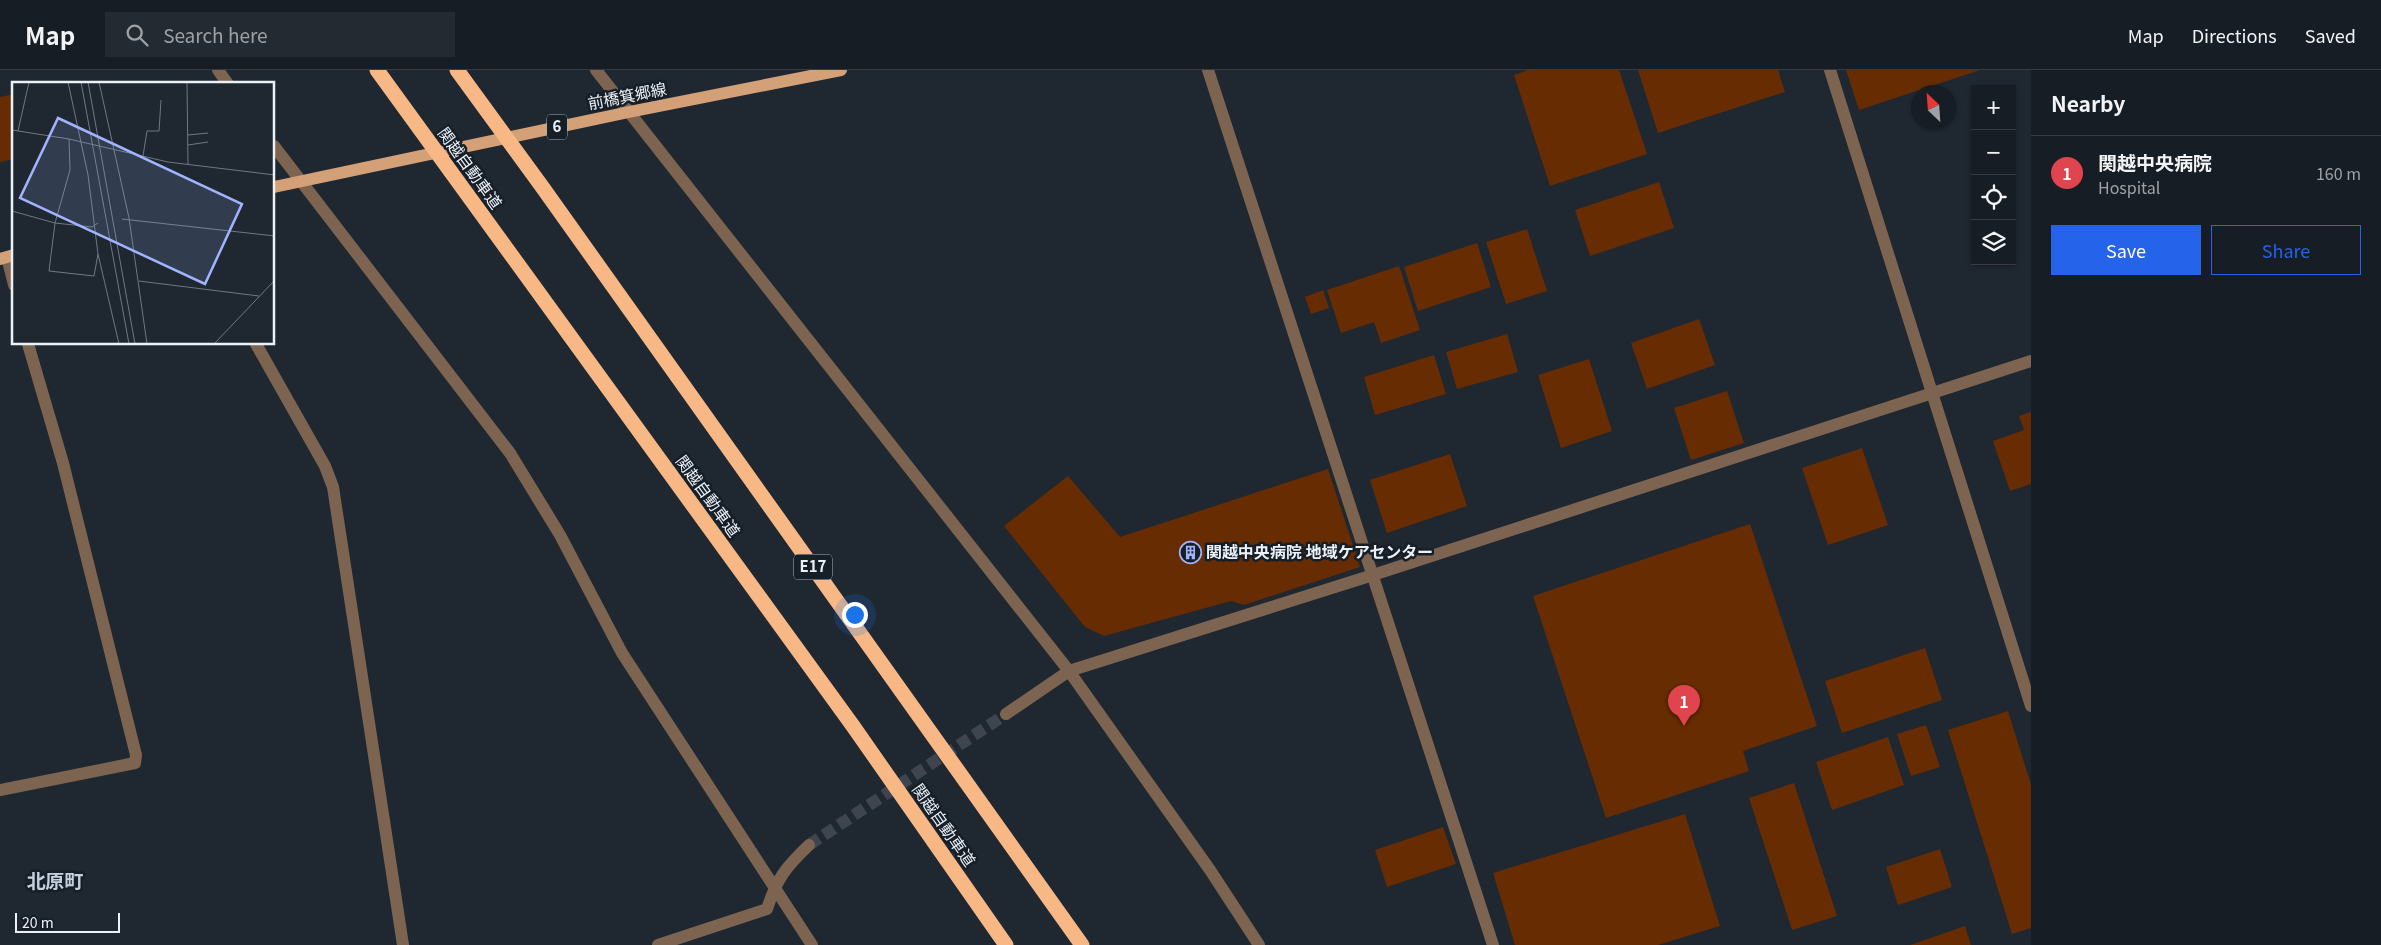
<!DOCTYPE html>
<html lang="en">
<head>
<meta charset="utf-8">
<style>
	:root { --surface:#171d25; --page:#242a32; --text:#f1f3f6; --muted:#9ea2a7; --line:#363b42; --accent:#2563eb }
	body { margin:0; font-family:Georgia,"Noto Sans JP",serif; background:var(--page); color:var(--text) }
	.controls { position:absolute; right:15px; top:15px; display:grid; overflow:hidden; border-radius:0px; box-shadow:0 1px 4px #0004 }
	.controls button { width:45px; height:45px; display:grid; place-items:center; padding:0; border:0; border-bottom:1px solid var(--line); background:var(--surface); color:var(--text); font:25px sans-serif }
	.compass { position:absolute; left:1911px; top:15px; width:45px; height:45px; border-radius:50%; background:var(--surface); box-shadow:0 1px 4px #0004; rotate:335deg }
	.scale { position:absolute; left:15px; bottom:12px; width:105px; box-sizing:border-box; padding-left:5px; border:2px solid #ecf1f8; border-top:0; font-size:14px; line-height:18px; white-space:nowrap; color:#ecf1f8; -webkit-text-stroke:4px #161e27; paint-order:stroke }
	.you { position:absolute; left:854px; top:544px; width:18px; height:18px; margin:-12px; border:4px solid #fff; border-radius:50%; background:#1a73e8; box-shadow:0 0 0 8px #1a73e833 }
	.badge { display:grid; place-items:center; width:32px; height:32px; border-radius:50%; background:var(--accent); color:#fff; font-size:16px; font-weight:700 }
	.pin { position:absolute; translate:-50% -41px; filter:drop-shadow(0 1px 2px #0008) }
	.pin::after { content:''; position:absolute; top:26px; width:18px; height:15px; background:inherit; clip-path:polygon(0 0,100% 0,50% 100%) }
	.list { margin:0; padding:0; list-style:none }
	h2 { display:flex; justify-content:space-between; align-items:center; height:65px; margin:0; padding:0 20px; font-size:21px }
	h2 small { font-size:16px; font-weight:400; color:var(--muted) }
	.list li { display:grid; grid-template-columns:32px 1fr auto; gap:15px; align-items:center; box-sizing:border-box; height:75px; padding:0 20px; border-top:1px solid var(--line) }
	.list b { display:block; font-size:19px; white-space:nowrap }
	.list p { margin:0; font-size:16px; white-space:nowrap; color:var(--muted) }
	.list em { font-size:16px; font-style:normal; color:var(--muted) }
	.actions { display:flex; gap:10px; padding:15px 20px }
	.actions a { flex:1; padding:11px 0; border:1px solid var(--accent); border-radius:0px; text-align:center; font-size:18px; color:var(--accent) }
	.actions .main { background:var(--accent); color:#fff }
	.icon { flex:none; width:28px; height:28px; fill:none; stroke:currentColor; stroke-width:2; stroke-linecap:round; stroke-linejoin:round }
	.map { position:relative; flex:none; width:2031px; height:875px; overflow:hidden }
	header { display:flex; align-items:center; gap:30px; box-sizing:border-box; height:70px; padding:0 25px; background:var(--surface); border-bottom:1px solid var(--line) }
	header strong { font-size:24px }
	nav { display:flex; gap:28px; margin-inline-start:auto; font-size:18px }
	.search { width:350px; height:45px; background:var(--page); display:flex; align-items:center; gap:12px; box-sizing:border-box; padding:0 18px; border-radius:0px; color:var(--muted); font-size:19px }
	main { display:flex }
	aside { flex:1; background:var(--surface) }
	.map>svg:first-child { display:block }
</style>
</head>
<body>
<header>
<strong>Map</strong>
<div class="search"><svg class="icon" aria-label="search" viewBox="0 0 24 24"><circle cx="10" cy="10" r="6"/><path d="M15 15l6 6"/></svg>Search here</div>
<nav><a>Map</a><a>Directions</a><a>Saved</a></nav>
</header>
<main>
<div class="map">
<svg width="2031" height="875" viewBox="0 0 2031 875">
	<rect width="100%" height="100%" fill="#1f2731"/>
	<!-- building -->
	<path fill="#672c02" d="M 1528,0 L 1619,0 L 1647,84 L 1550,116 L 1514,5 Z
		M 1638,0 L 1778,0 L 1785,22 L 1658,63 Z
		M 1846,0 L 1980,0 L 1859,40 Z
		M 14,24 L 14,89 L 0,92 L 0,27 Z
		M 1659,112 L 1674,158 L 1590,186 L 1575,140 Z
		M 1527,159 L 1547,221 L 1506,234 L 1486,172 Z
		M 1477,173 L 1491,217 L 1418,241 L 1404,197 Z
		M 1399,196 L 1420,260 L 1381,273 L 1374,252 L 1341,263 L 1327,220 Z
		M 1323,220 L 1329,238 L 1311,244 L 1305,227 Z
		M 1699,249 L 1715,295 L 1647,319 L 1631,273 Z
		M 1507,264 L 1518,302 L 1457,319 L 1446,282 Z
		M 1434,285 L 1446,324 L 1375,345 L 1364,307 Z
		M 1589,289 L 1612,361 L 1561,378 L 1538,305 Z
		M 1727,321 L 1744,373 L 1691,390 L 1674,338 Z
		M 2031,342 L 2031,414 L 2010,421 L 1993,371 L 2024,360 L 2019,346 Z
		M 1862,378 L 1888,455 L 1828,475 L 1802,398 Z
		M 1450,384 L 1467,436 L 1387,463 L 1370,410 Z
		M 1328,399 L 1360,497 L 1244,535 L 1231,531 L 1104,566 L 1085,557 L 1004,456 L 1068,406 L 1120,467 Z
		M 1750,454 L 1817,656 L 1743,681 L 1749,701 L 1606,748 L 1533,526 Z
		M 1925,578 L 1942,630 L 1842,663 L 1825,611 Z
		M 2008,641 L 2031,715 L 2031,858 L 2012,864 L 1948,660 Z
		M 1926,655 L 1940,697 L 1911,706 L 1897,664 Z
		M 1888,667 L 1904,715 L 1832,740 L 1816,692 Z
		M 1794,713 L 1837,846 L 1792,860 L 1749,728 Z
		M 1685,744 L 1720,856 L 1658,875 L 1515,875 L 1493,803 Z
		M 1443,757 L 1456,794 L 1387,817 L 1375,780 Z
		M 1940,779 L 1952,817 L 1898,835 L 1886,797 Z
		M 1965,856 L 1971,875 L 1910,875 Z"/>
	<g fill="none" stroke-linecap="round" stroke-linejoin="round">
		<!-- minor-tunnel -->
		<path stroke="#3e454f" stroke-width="12" stroke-dasharray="12 6" stroke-linecap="butt" d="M 809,775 L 1006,644"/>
		<!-- service -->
		<path stroke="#7d6450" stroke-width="12" d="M 1208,0 L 1493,875
			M 1830,0 L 2031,636
			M 7,187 L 14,215
			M 0,720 L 135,693 L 136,685 L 63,393 L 28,274"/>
		<!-- minor -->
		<path stroke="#7d6450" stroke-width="12" d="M 218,0 L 228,14
			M 596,0 L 629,42
			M 274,76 L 510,383 L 560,465 L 622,583 L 812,875
			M 256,274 L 325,396 L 333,417 L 403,875
			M 1006,644 L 1069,601 L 1373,505 L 2031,291
			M 658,875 L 767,839 C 777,808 786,797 809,775"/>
		<!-- tertiary -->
		<path stroke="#7d6450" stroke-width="12" d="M 629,42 L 1069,601 L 1210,800 L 1259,875"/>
		<!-- primary -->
		<path stroke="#d4a077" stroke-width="12" d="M 274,117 L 629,42 L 841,0
			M 0,189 L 14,185"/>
		<!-- motorway -->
		<path stroke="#f7b886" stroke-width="15" d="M 377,0 L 853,656 L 1006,875
			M 457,0 L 543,118 L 1082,875"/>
	</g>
	<!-- icons -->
	<defs>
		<symbol id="building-ring" viewBox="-11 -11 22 22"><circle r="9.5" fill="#161e27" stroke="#a1b3fd" stroke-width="1.5"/><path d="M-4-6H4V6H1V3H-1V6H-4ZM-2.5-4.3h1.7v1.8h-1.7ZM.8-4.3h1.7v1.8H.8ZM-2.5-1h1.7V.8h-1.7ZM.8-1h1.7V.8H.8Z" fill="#a1b3fd"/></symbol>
	</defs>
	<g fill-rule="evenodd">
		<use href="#building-ring" x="1178" y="470" width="25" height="25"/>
	</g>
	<g text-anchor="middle" stroke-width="5" stroke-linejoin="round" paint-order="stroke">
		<!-- shield labels -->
		<g fill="#161e27" stroke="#acb2b9" stroke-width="1">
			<rect x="547" y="44.5" width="20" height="25" rx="4"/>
			<rect x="794" y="484.5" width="38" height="25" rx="4"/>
		</g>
		<g font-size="15" font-weight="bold" fill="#ecf1f8">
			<text x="557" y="62">6</text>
			<text x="813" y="502">E17</text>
		</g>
		<!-- street labels -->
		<g font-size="16" fill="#ecf1f8" stroke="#161e27">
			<text transform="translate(627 26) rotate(-11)" y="6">前橋箕郷線</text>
			<text transform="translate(470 98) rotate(54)" y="6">関越自動車道</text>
			<text transform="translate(708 426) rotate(54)" y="6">関越自動車道</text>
			<text transform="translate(944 755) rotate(55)" y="6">関越自動車道</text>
		</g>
		<!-- poi labels -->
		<g font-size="16" font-weight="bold" fill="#ecf1f8" stroke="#161e27" text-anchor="start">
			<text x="1206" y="488">関越中央病院 地域ケアセンター</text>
		</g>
		<!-- quarter labels -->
		<g font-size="19" font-weight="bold" fill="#c5d0dd" stroke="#161e27">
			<text x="55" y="818">北原町</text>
		</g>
	</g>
	<!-- overview -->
	<g transform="translate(12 12)">
		<rect width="262" height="262" fill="#1f2731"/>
		<path fill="none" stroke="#717881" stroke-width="1" d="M 56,0 L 76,93 L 86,172 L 107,262M 69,0 L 117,262M 76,0 L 123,262M 87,0 L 117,136 L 135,262M 175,0 L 176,83M 0,48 L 57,57 L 156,80 L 263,93M 6,49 L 17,0M 176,53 L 196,51M 57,57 L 58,88 L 43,141 L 37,189 L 82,194 L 86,172M 176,63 L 196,60M 131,74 L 135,49 L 147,49 L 149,18M 0,129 L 43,141 L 80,145 L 86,141M 110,137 L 263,154M 127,199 L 247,214M 202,262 L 263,198"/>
		<path fill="#a1b3fd" fill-opacity="0.15" stroke="#a1b3fd" stroke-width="2.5" d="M 46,36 L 230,122 L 193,202 L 8,116 Z"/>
		<rect width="262" height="262" fill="none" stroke="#ecf1f8" stroke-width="2.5"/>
	</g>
</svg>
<div class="controls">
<button>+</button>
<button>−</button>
<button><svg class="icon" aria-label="locate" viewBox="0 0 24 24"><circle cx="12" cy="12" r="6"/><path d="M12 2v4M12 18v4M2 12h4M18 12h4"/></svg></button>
<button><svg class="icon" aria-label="layers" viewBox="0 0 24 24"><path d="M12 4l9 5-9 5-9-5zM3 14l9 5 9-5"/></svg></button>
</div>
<svg class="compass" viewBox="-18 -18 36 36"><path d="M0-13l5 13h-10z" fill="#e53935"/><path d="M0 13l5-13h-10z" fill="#9ea2a7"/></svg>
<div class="scale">20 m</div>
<div class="you"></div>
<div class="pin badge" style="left:1684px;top:656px;background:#e0444e">1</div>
</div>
<aside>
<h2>Nearby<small></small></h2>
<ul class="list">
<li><span class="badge" style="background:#e0444e">1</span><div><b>関越中央病院</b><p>Hospital</p></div><em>160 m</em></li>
</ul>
<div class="actions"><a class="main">Save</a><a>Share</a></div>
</aside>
</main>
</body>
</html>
